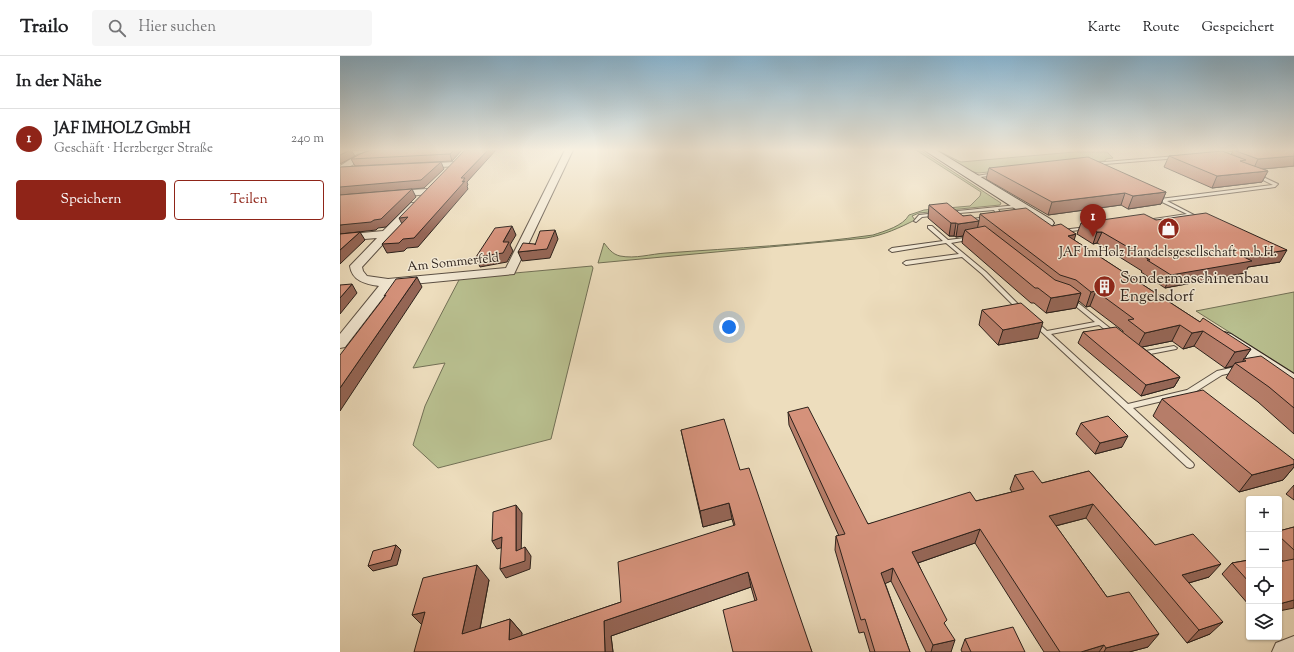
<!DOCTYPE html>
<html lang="de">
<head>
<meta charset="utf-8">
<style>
	:root { --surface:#fff; --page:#f6f6f6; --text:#202124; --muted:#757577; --line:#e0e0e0; --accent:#8f2418 }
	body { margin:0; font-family:"Sorts Mill Goudy",serif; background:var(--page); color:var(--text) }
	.controls { position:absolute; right:12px; bottom:12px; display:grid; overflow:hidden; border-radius:4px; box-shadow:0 1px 3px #0004 }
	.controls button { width:36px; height:36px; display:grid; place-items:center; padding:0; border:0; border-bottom:1px solid var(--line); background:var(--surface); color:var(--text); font:20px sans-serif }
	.you { position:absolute; left:389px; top:271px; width:14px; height:14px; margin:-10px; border:3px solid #fff; border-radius:50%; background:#1a73e8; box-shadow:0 0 0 6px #1a73e833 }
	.badge { display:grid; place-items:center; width:26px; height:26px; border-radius:50%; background:var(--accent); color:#fff; font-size:13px; font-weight:700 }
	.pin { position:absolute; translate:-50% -33px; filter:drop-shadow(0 1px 2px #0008) }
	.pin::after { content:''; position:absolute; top:21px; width:14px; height:12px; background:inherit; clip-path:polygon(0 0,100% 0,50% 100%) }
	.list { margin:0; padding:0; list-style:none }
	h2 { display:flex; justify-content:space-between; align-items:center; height:52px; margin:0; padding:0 16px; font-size:17px }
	h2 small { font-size:13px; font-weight:400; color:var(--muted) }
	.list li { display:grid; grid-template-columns:26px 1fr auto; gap:12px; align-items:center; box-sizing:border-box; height:60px; padding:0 16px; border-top:1px solid var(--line) }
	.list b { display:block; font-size:15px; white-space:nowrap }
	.list p { margin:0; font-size:13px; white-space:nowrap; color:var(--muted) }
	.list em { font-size:13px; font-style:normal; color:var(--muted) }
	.actions { display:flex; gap:8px; padding:12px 16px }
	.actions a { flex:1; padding:9px 0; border:1px solid var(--accent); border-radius:4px; text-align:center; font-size:14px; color:var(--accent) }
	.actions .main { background:var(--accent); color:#fff }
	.icon { flex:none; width:22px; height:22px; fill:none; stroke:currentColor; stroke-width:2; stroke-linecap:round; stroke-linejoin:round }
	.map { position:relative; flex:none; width:954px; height:596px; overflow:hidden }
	header { display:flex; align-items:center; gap:24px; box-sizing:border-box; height:56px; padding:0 20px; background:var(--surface); border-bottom:1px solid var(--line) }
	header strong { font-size:19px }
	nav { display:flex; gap:22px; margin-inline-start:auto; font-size:14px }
	.search { width:280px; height:36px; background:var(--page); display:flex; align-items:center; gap:10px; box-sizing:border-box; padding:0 14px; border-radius:4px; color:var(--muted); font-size:15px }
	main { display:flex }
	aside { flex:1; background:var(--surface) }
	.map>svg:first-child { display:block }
</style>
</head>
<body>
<header>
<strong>Trailo</strong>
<div class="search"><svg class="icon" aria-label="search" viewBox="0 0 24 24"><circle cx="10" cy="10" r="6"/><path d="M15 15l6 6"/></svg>Hier suchen</div>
<nav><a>Karte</a><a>Route</a><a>Gespeichert</a></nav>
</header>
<main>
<aside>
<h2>In der Nähe<small></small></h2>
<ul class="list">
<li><span class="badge">1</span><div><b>JAF IMHOLZ GmbH</b><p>Geschäft · Herzberger Straße</p></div><em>240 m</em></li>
</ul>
<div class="actions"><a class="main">Speichern</a><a>Teilen</a></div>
</aside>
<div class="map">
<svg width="954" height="596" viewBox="0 0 954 596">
	<rect width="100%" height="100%" fill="#edddbd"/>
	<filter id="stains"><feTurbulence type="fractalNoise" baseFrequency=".005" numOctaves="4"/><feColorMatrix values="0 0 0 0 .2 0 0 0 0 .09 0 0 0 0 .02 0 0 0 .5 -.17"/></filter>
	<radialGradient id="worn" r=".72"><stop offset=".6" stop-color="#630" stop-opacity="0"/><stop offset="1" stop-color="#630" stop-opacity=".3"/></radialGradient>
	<!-- green -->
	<path fill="#b9c090" stroke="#727056" d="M 576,94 L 580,94 L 661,147 L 660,149 L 579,157 L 572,160 L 575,164 C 559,172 544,179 526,182 L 258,207 L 264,187 C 269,193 272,198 280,200 C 296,203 310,198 326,197 C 395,192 464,189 533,179 C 545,175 563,170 569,159 L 584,154 L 630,150 L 640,140 L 641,136 Z
		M 593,94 C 600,94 613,103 621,106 L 734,96 L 767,96 L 773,102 L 766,103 L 765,105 L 638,117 L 625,114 Z
		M 252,210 L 253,212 L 211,383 L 98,412 L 73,389 L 85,350 L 105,307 L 73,312 L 120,222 Z
		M 954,236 L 954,317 L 856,255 Z"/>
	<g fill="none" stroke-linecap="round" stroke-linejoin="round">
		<defs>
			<path id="service" d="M 900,95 L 901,97 L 877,99 L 875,98 Z
				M 837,100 L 838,102 L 753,109 L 751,108 L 753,107 Z
				M 655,117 L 656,117 L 656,119 L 632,122 L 630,121 Z
				M 915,118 L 917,118 L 938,128 L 935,131 L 827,145 L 854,159 L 852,160 L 807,166 L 805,165 L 807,164 L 847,158 L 820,145 L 820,143 L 933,129 L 915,120 Z
				M 677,149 L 679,150 L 679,151 L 658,153 L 662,160 L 662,161 L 629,166 L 627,165 L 627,164 L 657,159 L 654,154 L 608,158 L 606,157 L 608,156 Z
				M 598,157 L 600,158 L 600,159 L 582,161 L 576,166 L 574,165 L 579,159 Z
				M 588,170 L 592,170 L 608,184 L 633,181 L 633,183 L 611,187 L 646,216 L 683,253 L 682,254 L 678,254 L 642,218 L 622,201 L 566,209 L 563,207 L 566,205 L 619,198 L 606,187 L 552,196 L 549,194 L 552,192 L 603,185 L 588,172 Z
				M 747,171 L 749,172 L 749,173 L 722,176 L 720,175 L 722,174 Z
				M 730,241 L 732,242 L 776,277 L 773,279 L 771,278 L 759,269 L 711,278 L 788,348 L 847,334 L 877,315 L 900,310 L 903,310 L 904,312 L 903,314 L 882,319 L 852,338 L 793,352 L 853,407 L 854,409 L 853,411 L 850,412 L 847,411 L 693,268 L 692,267 L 693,266 L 697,266 L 707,275 L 755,266 L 728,244 L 727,243 L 728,242 Z
				M 834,290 L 837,292 L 836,293 L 800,300 L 796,298 L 800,296 Z"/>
			<path id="minor" d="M 39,94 L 50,94 L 23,103 L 0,116 L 0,110 L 17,99 Z
				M 225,94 L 233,94 L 174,218 L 52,230 L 5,291 L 0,292 L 0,278 L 39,230 C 26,228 12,225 10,210 L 37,182 L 0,185 L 0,179 L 43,175 L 71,147 L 77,147 L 79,149 L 77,151 L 22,211 L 23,215 L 27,220 L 48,223 L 166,212 Z
				M 115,106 L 119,108 L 118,110 L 83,112 L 79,110 L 83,108 Z
				M 87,133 L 90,134 L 92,136 L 90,138 L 55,141 L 50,138 L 55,135 Z
				M 954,580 L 954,596 L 932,596 L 936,587 Z"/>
			<path id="secondary" d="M 584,94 L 596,94 L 712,164 L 714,167 L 712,170 L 707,171 L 702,170 Z
				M 884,276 L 891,278 L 954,318 L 954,335 L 946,333 L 877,286 L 874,282 L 877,278 Z"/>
		</defs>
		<!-- service casing -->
		<use href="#service" stroke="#5c5044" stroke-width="2"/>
		<!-- minor casing -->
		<use href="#minor" stroke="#5c5044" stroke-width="2"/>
		<!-- secondary casing -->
		<use href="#secondary" stroke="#2c211b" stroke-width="2"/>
		<!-- service -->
		<use href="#service" fill="#f3e9d4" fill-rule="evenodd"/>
		<!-- minor -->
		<use href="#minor" fill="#f3e9d4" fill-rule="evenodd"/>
		<!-- secondary -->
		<use href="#secondary" fill="#f3e9d4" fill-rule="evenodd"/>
	</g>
	<!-- wall -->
	<path fill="#b77e6a" stroke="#2c211b" d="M 12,94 L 121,94 L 120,96 L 112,105 L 15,110 L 11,103 L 29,94 Z
		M 893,94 L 954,94 L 954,110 L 923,113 L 928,115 L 922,126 L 872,132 L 824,111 L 829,100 L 891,99 Z
		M 649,112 L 826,136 L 821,148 L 788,153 L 781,149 L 708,159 L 646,123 Z
		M 589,149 L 639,165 L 640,158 L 734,184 L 860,266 L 911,293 L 904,303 L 954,323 L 954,378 L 918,346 L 886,322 L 893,310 L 885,312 L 854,290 L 843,293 L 832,285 L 802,291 L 840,321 L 834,331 L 801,340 L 738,287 L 743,276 L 783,276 L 783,275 L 750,250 L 746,251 L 739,245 L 736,252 L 706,257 L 694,247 L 691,247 L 622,187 L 623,180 L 616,181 L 614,180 L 609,180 L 588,162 Z
		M 816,164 L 940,206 L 908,211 L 905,217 L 825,232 L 801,216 L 802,215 L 757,187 L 753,188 L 737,178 L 741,167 Z
		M 642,254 L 698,282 L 658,289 L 639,269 Z
		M 822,343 L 954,404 L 954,411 L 943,424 L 899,436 L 813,360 Z
		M 448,356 L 528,468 L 636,445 L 672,436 L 670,433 L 675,419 L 702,427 L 749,415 L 815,489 L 869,521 L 849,527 L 870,578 L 847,587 L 746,462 L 716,470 L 767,541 L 808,591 L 789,596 L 704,596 L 635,487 L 578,507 L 605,569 L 611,596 L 586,596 L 551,525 L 545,527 L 570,596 L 530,596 L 524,576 L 519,577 L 495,494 L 496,480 L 499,480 L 449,369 Z
		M 741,367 L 782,391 L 755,398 L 736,378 Z
		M 341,374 L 400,414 L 472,596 L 415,545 L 411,531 L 271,580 L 273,596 L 74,596 L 149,524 L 140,573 L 170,563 L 182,577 L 181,580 L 281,546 L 394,470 L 392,463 L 363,471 Z
		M 954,429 L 954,444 L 946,438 Z
		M 954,471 L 954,552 L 943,505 L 939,501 L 939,475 Z
		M 909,504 L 909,549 L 882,518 L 892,507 Z
		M 625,583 L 685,596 L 622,596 L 621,594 Z"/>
	<!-- shaded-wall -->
	<path fill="#956656" stroke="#2c211b" d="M 10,94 L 11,94 L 15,100 L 0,108 L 0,99 Z
		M 114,94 L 121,94 L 120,96 L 112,105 L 110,98 Z
		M 148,94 L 156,94 L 127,126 L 128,129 L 127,130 L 128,133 L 78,191 L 67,192 L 64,195 L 47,197 L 42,188 L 122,126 L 121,122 Z
		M 954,100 L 954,110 L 913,114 L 918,103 Z
		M 101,106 L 104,113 L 84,132 L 0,139 L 0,131 Z
		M 928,115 L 922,126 L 872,132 L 877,120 Z
		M 72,133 L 76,141 L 46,171 L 38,172 L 36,174 L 0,178 L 0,169 L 34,164 Z
		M 826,136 L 821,148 L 788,153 L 793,140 Z
		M 785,137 L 781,149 L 708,159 L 712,146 Z
		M 68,161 L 63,170 L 59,162 Z
		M 639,165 L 636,178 L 625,174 L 623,180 L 616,181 L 618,168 Z
		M 611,167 L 616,167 L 614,180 L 609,180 Z
		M 172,170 L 176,179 L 170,189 L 173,195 L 167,206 L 140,211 L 136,201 L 163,186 Z
		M 215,174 L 218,183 L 210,202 L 182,205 L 178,196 L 197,194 Z
		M 20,176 L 25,184 L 0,208 L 0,194 Z
		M 757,176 L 762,176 L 757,187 L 753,188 Z
		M 736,178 L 732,191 L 728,180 Z
		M 947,194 L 940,206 L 908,211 L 905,217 L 825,232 L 831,219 L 904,201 Z
		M 77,221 L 82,231 L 0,355 L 0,332 Z
		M 12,228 L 17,237 L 0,258 L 0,242 Z
		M 756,235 L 750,250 L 746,251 L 751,236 Z
		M 741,237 L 736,252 L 706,257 L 711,242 Z
		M 703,266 L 698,282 L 658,289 L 663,274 Z
		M 840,269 L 832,285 L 797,292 L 805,277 Z
		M 863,275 L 854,290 L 843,293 L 852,277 Z
		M 911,293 L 900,309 L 895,307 L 893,310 L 885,312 L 895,296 Z
		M 840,321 L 834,331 L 801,340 L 806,329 Z
		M 788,380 L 782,391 L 755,398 L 760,387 Z
		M 954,408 L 954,411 L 943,424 L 899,436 L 912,419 Z
		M 389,447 L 392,463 L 363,471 L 360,455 Z
		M 753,448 L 746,462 L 703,473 L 709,460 Z
		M 176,449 L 182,457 L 181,503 L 176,495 Z
		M 640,473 L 635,487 L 569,510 L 572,496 Z
		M 162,481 L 167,490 L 157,493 L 152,485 Z
		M 56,489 L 61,494 L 57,509 L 33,515 L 28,510 Z
		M 185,491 L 191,500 L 190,513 L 166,522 L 160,513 Z
		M 881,508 L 869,521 L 831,532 L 842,519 Z
		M 137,509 L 149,524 L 136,593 L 122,578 Z
		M 553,512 L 551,525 L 540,530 L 541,517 Z
		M 408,516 L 411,531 L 271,580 L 273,596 L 265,596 L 264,565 Z
		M 954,544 L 954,552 L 939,555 L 939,548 Z
		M 85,556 L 87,574 L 72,559 Z
		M 170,563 L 182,577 L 181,596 L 169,584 Z
		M 883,566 L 870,578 L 847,587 L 859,574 Z
		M 819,578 L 808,591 L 789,596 L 764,596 L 766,592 Z
		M 615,584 L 611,596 L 591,596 L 593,589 Z
		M 764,589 L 759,596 L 741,596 Z"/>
	<!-- building -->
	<path fill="#d5927b" stroke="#2c211b" d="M 0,94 L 10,94 L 0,99 Z
		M 31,94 L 114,94 L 110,98 L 11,103 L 20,98 Z
		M 125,94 L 148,94 L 121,122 L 125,122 L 122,126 L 125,125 L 74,182 L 63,183 L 59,187 L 42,188 L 68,161 L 59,162 Z
		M 893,94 L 954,94 L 954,100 L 918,103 Z
		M 882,95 L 906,104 L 900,105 L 928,115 L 877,120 L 829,100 Z
		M 748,101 L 826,136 L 793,140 L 785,137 L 712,146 L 649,112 Z
		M 101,106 L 81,124 L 0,131 L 0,111 Z
		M 72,133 L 41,163 L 34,164 L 31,166 L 0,169 L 0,139 Z
		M 607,147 L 623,160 L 631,159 L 639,165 L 618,168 L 616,167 L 611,167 L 589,149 Z
		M 686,152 L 712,170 L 721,168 L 736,178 L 728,180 L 860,266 L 863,262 L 911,293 L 895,296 L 863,275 L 852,277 L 840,269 L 805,277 L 788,264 L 794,263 L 756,235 L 751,236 L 736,224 L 720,219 L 640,158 Z
		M 866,157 L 947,194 L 904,201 L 912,205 L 831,219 L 807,204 L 810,204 L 762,176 L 757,176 L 741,167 L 804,158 L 816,164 Z
		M 172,170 L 163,186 L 169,186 L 163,197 L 136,201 L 155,172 Z
		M 645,170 L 715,224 L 730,229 L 741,237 L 711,242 L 698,232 L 695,232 L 625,174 Z
		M 215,174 L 207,193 L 178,196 L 183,187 L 195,188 L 195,189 L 200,175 Z
		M 20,176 L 0,194 L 0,178 Z
		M 77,221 L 0,332 L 0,299 L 46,239 L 44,240 L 56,223 Z
		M 12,228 L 0,242 L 0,229 Z
		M 681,247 L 703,266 L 663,274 L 642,254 Z
		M 776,271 L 840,321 L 806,329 L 743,276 Z
		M 921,300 L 954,323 L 954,352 L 929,331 L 895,307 L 906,305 L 903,303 Z
		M 863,334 L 954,404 L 954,408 L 912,419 L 822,343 Z
		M 468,351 L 528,468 L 630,436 L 636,445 L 684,433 L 675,419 L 693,415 L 702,427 L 749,415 L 815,489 L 853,478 L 881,508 L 842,519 L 883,566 L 859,574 L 753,448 L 709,460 L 767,541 L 789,536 L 819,578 L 766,592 L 764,589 L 741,596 L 720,596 L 640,473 L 572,496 L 607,564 L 604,567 L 615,584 L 593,589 L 553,512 L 541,517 L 570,596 L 535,596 L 525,563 L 521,564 L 496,480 L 505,478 L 448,356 Z
		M 768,360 L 788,380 L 760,387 L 741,367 Z
		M 384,363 L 400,414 L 409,412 L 472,596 L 393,596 L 383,554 L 417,544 L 408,516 L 264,565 L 265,596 L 74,596 L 85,556 L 72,559 L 83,522 L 137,509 L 122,578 L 170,563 L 169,584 L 281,546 L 278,506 L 395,469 L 389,447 L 360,455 L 341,374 Z
		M 176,449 L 176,495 L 185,491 L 185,505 L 160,513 L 162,481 L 152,485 L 153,456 Z
		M 954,471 L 954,494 L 939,480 L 939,475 Z
		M 56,489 L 51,504 L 28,510 L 33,495 Z
		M 954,503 L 954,544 L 939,548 L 939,506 Z
		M 909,504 L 909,526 L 892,507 Z
		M 673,571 L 685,596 L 631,596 L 625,583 Z"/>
	<!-- sky -->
	<linearGradient id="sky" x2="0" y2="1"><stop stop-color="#89b7d4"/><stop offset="0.53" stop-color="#f7f0e1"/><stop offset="1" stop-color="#f7f0e1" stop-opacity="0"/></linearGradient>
	<rect width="954" height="177" fill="url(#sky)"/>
	<!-- icons -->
	<defs>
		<symbol id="shop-disc" viewBox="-11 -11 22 22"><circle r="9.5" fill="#8f2418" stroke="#f3e9d4"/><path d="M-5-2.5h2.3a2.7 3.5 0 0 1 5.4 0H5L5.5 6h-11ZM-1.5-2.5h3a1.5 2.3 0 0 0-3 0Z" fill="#fff"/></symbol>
		<symbol id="building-disc" viewBox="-11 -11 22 22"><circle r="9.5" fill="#8f2418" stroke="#f3e9d4"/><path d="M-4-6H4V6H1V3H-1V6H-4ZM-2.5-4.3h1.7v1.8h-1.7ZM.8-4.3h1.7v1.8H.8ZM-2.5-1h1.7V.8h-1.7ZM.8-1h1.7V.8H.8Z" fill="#fff"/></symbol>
	</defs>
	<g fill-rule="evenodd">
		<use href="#shop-disc" x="816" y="160" width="25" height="25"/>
		<use href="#building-disc" x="752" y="218" width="25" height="25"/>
	</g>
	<g text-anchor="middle" stroke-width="3" stroke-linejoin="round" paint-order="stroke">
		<!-- far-poi labels -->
		<g font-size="13" fill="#2c211b" stroke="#f3e9d4">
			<text x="828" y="200">JAF ImHolz Handelsgesellschaft m.b.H.</text>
		</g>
		<!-- far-street labels -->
		<g font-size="13" fill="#2c211b" stroke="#f3e9d4">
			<text transform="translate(113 205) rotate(-6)" y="5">Am Sommerfeld</text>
		</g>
		<!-- poi labels -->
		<g font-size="16" fill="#2c211b" stroke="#f3e9d4" text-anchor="start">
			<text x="780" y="227">Sondermaschinenbau<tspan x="780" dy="18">Engelsdorf</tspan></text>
		</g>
	</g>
	<rect width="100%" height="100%" filter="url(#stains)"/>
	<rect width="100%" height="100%" fill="url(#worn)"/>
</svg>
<div class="controls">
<button>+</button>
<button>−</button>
<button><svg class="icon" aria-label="locate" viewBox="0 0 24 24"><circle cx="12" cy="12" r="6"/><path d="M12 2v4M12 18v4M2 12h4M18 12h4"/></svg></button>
<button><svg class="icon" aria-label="layers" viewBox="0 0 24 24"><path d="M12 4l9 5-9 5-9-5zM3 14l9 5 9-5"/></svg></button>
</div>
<div class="you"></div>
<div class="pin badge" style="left:753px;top:181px">1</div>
</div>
</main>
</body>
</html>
